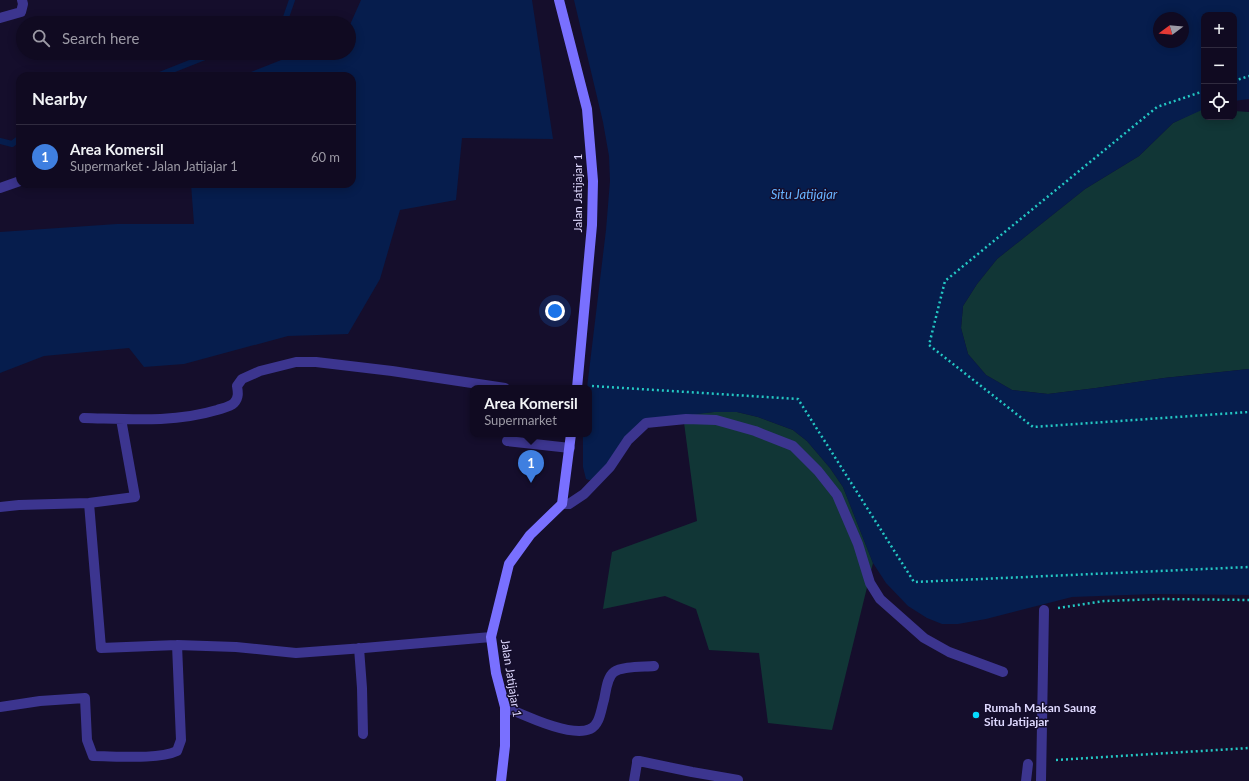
<!DOCTYPE html>
<html lang="en">
<head>
<meta charset="utf-8">
<style>
	:root { --surface:#100a21; --page:#19132a; --text:#f1f3f6; --muted:#9c9aa5; --line:#302b3f; --accent:#05dcff }
	body { margin:0; font-family:Lato,sans-serif; background:var(--page); color:var(--text) }
	.controls { position:absolute; right:12px; top:12px; display:grid; overflow:hidden; border-radius:8px; box-shadow:0 2px 10px #0003 }
	.controls button { width:36px; height:36px; display:grid; place-items:center; padding:0; border:0; border-bottom:1px solid var(--line); background:var(--surface); color:var(--text); font:20px sans-serif }
	.compass { position:absolute; left:1153px; top:12px; width:36px; height:36px; border-radius:50%; background:var(--surface); box-shadow:0 2px 10px #0003; rotate:254deg }
	.you { position:absolute; left:555px; top:311px; width:14px; height:14px; margin:-10px; border:3px solid #fff; border-radius:50%; background:#1a73e8; box-shadow:0 0 0 6px #1a73e833 }
	.badge { display:grid; place-items:center; width:26px; height:26px; border-radius:50%; background:var(--accent); color:#fff; font-size:13px; font-weight:700 }
	.pin { position:absolute; translate:-50% -33px; filter:drop-shadow(0 1px 2px #0008) }
	.pin::after { content:''; position:absolute; top:21px; width:14px; height:12px; background:inherit; clip-path:polygon(0 0,100% 0,50% 100%) }
	.popup { position:absolute; left:470px; top:385px; width:122px; height:52px; box-sizing:border-box; display:grid; place-content:center; border-radius:8px; background:var(--surface); filter:drop-shadow(0 1px 3px #0005); font-size:13px; white-space:nowrap; color:var(--muted) }
	.popup b { font-size:15px; color:var(--text) }
	.popup::after { content:''; position:absolute; left:50%; top:100%; margin-left:-8px; border:8px solid transparent; border-top-color:var(--surface) }
	.list { margin:0; padding:0; list-style:none }
	h2 { display:flex; justify-content:space-between; align-items:center; height:52px; margin:0; padding:0 16px; font-size:17px }
	h2 small { font-size:13px; font-weight:400; color:var(--muted) }
	.list li { display:grid; grid-template-columns:26px 1fr auto; gap:12px; align-items:center; box-sizing:border-box; height:64px; padding:0 16px; border-top:1px solid var(--line) }
	.list b { display:block; font-size:15px; white-space:nowrap }
	.list p { margin:0; font-size:13px; white-space:nowrap; color:var(--muted) }
	.list em { font-size:13px; font-style:normal; color:var(--muted) }
	.icon { flex:none; width:22px; height:22px; fill:none; stroke:currentColor; stroke-width:2; stroke-linecap:round; stroke-linejoin:round }
	.map { position:relative; flex:none; width:1249px; height:781px; overflow:hidden }
	.search { position:absolute; background:var(--surface); box-shadow:0 2px 10px #0003; left:16px; top:16px; width:340px; height:44px; display:flex; align-items:center; gap:10px; box-sizing:border-box; padding:0 14px; border-radius:22px; color:var(--muted); font-size:15px }
	.panel { position:absolute; background:var(--surface); box-shadow:0 2px 10px #0003; left:16px; top:72px; width:340px; height:116px; border-radius:12px }
	.map>svg:first-child { display:block }
</style>
</head>
<body>
<div class="map">
<svg width="1249" height="781" viewBox="0 0 1249 781">
	<rect width="100%" height="100%" fill="#150e2c"/>
	<!-- green -->
	<path fill="#113636" d="M 1200,110 L 1204,110 L 1204,117 L 1234,117 L 1234,111 L 1249,112 L 1249,369 L 1164,378 L 1096,388 L 1048,394 L 1012,390 L 986,375 L 968,354 L 961,328 L 963,306 L 977,284 L 997,259 L 1085,189 L 1139,156 L 1173,123 Z
		M 714,412 L 737,412 L 758,417 L 793,430 L 807,441 L 830,468 L 843,487 L 873,563 L 832,730 L 768,723 L 759,653 L 709,650 L 696,609 L 665,596 L 603,609 L 612,552 L 697,521 L 683,415 Z"/>
	<!-- water -->
	<path fill="#061d4d" fill-rule="evenodd" d="M 361,0 L 532,0 L 553,139 L 462,138 L 456,200 L 400,210 L 380,279 L 348,334 L 288,336 L 184,364 L 144,367 L 129,348 L 44,356 L 0,373 L 0,232 L 117,224 L 194,224 L 191,184 L 352,184 L 352,76 L 241,76 L 299,53 L 349,53 L 349,27 Z
		M 574,0 L 1249,0 L 1249,99 L 1234,101 L 1234,15 L 1204,15 L 1204,109 L 1173,123 L 1139,156 L 1085,189 L 997,259 L 977,284 L 963,306 L 961,328 L 968,354 L 986,375 L 1012,390 L 1048,394 L 1096,388 L 1164,378 L 1249,369 L 1249,595 L 1154,594 L 1072,597 L 986,619 L 958,624 L 942,624 L 927,618 L 908,606 L 886,583 L 873,563 L 843,487 L 830,468 L 807,441 L 793,430 L 758,417 L 737,412 L 714,412 L 647,420 L 610,462 L 592,480 L 589,480 L 586,479 L 583,467 L 583,434 L 589,434 L 589,388 L 587,388 L 606,230 L 610,181 L 609,156 L 603,122 ZM 1159,18 L 1183,18 L 1183,42 L 1159,42 Z"/>
	<g fill="none" stroke-linecap="round" stroke-linejoin="round">
		<!-- stream -->
		<path stroke="#061d4d" stroke-width="6" d="M 284,23 L 292,0
			M 157,76 L 215,53
			M 0,141 L 12,144 L 20,138"/>
		<!-- path -->
		<path stroke="#24c8c4" stroke-width="2.5" stroke-dasharray="2 3" stroke-linecap="butt" d="M 1234,81 L 1249,76
			M 1204,91 L 1157,107 L 945,281 L 929,345 L 1033,427 L 1249,412
			M 592,386 L 798,399 L 914,582 L 1249,567
			M 1058,608 L 1104,601 L 1161,599 L 1249,600
			M 1056,760 L 1249,748"/>
		<!-- street -->
		<path stroke="#3c358f" stroke-width="10" d="M 0,18 L 21,12 L 23,4 L 22,0
			M 0,188 L 20,181
			M 84,418 C 128,419 174,423 217,410 C 223,408 230,407 234,403 C 239,398 238,392 237,386 L 242,379 L 260,371 L 296,362 L 316,362 L 392,371 L 505,388
			M 507,441 L 570,448
			M 89,503 L 101,648 L 177,645 L 236,647 L 296,653 L 364,648 L 491,637
			M 562,504 L 569,504 L 584,494 L 610,467 L 628,440 L 646,423 L 686,419 L 716,420 L 755,431 L 793,446 L 818,471 L 837,495 L 858,544 L 870,583 L 880,599 L 924,638 L 949,652 L 1003,672
			M 0,507 L 19,505 L 89,503 L 135,497 L 121,419
			M 359,648 L 362,688 L 363,734
			M 0,707 L 40,701 L 85,698 L 87,740 L 93,756 C 115,756 158,760 177,751 L 181,740 L 177,645
			M 505,707 C 524,715 571,738 590,729 C 600,725 601,709 604,700 C 606,691 607,677 614,672 C 622,666 644,667 654,666
			M 634,781 L 637,763 L 637,761 L 639,761 L 692,772 L 738,780
			M 1026,781 L 1028,764
			M 1041,781 L 1044,610"/>
		<!-- secondary -->
		<path stroke="#7970ff" stroke-width="10" d="M 559,0 L 587,109 L 593,181 L 592,225 L 577,388
			M 501,781 L 505,746 L 505,707 L 496,673 L 491,637 L 509,564 L 530,535 L 562,504 L 571,434"/>
	</g>
	<!-- markers -->
	<circle fill="#05dcff" stroke="#150e2c" stroke-width="1.5" cx="976" cy="715" r="4"/>
	<g text-anchor="middle" stroke-width="3" stroke-linejoin="round" paint-order="stroke">
		<!-- street labels -->
		<g font-size="12" fill="#dfd9ff" stroke="#150e2c">
			<text transform="translate(578 193) rotate(-90)" y="4">Jalan Jatijajar 1</text>
			<text transform="translate(511 678) rotate(81)" y="4">Jalan Jatijajar 1</text>
		</g>
		<!-- poi labels -->
		<g font-size="12" font-weight="bold" fill="#dfd9ff" stroke="#150e2c" text-anchor="start">
			<text x="984" y="712">Rumah Makan Saung<tspan x="984" dy="14">Situ Jatijajar</tspan></text>
		</g>
		<!-- water labels -->
		<g font-size="13" font-style="italic" fill="#67b3ff" stroke="#150e2c">
			<text x="804" y="199">Situ Jatijajar</text>
		</g>
	</g>
</svg>
<div class="controls">
<button>+</button>
<button>−</button>
<button><svg class="icon" aria-label="locate" viewBox="0 0 24 24"><circle cx="12" cy="12" r="6"/><path d="M12 2v4M12 18v4M2 12h4M18 12h4"/></svg></button>
</div>
<svg class="compass" viewBox="-18 -18 36 36"><path d="M0-13l5 13h-10z" fill="#e53935"/><path d="M0 13l5-13h-10z" fill="#9c9aa5"/></svg>
<div class="you"></div>
<div class="pin badge" style="left:531px;top:483px;background:#3f7fe0">1</div>
<div class="popup"><b>Area Komersil</b>Supermarket</div>
<div class="search"><svg class="icon" aria-label="search" viewBox="0 0 24 24"><circle cx="10" cy="10" r="6"/><path d="M15 15l6 6"/></svg>Search here</div>
<section class="panel">
<h2>Nearby<small></small></h2>
<ul class="list">
<li><span class="badge" style="background:#3f7fe0">1</span><div><b>Area Komersil</b><p>Supermarket · Jalan Jatijajar 1</p></div><em>60 m</em></li>
</ul>
</section>
</div>
</body>
</html>
